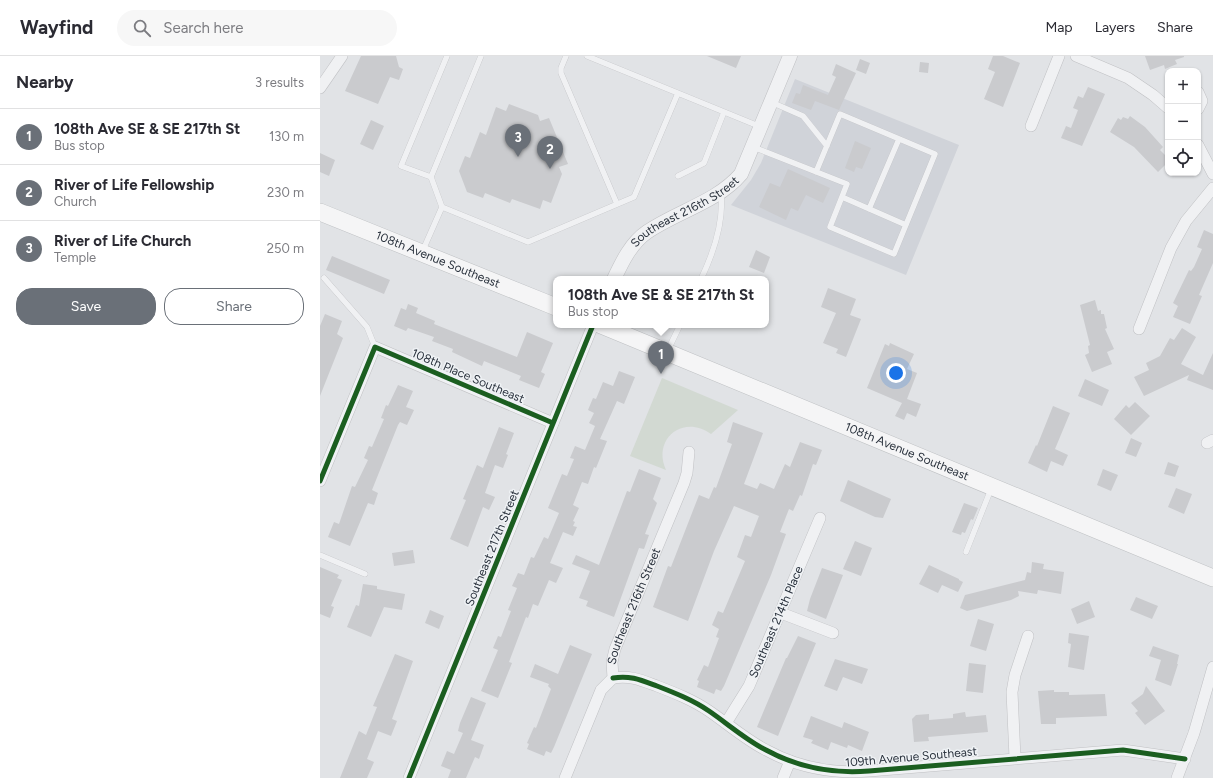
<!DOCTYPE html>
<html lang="en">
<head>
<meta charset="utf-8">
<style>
	:root { --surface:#fff; --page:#f7f7f7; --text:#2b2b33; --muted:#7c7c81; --line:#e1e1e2; --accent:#6a7078 }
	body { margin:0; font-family:Figtree,sans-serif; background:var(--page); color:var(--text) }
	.controls { position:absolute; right:12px; top:12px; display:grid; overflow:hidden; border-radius:8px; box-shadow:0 1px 3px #0004 }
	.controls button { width:36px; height:36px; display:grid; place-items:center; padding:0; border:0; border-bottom:1px solid var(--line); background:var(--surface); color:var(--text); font:20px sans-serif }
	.you { position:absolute; left:576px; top:317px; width:14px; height:14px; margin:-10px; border:3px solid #fff; border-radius:50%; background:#1a73e8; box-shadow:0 0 0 6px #1a73e833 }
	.badge { display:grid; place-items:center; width:26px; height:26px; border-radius:50%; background:var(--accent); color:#fff; font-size:13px; font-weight:700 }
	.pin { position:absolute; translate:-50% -33px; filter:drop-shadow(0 1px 2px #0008) }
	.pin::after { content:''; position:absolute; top:21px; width:14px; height:12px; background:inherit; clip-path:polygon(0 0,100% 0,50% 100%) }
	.popup { position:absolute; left:233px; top:220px; width:216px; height:52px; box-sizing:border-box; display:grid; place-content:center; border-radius:8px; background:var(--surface); filter:drop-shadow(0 1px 3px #0005); font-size:13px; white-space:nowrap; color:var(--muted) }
	.popup b { font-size:15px; color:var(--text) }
	.popup::after { content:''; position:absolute; left:50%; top:100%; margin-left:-8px; border:8px solid transparent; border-top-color:var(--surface) }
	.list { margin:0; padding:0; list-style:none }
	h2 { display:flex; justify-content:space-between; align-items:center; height:52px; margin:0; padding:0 16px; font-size:17px }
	h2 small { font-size:13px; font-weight:400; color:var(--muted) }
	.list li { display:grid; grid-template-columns:26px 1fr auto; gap:12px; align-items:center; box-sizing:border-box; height:56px; padding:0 16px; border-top:1px solid var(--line) }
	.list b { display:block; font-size:15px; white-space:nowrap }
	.list p { margin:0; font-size:13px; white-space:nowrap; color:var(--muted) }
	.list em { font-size:13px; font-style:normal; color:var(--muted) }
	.actions { display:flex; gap:8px; padding:12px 16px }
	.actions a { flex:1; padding:9px 0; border:1px solid var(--accent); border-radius:16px; text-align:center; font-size:14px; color:var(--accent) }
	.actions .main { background:var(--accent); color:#fff }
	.icon { flex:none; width:22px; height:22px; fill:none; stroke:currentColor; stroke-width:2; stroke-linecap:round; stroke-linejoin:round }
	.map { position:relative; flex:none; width:893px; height:722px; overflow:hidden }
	header { display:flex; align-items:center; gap:24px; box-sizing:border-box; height:56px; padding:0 20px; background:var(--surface); border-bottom:1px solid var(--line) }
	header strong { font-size:19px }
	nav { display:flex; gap:22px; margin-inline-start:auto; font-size:14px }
	.search { width:280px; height:36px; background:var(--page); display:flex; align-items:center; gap:10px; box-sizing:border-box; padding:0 14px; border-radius:22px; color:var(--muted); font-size:15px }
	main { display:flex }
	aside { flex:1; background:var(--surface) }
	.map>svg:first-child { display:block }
</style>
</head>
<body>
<header>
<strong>Wayfind</strong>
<div class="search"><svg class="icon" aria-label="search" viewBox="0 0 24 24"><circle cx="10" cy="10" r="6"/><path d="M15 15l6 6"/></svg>Search here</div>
<nav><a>Map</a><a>Layers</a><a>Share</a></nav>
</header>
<main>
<aside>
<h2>Nearby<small>3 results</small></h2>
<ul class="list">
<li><span class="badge">1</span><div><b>108th Ave SE &amp; SE 217th St</b><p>Bus stop</p></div><em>130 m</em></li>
<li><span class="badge">2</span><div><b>River of Life Fellowship</b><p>Church</p></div><em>230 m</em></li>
<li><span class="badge">3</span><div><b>River of Life Church</b><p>Temple</p></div><em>250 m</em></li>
</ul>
<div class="actions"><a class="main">Save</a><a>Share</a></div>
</aside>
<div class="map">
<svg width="893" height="722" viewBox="0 0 893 722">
	<rect width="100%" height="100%" fill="#e1e3e6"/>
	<!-- built -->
	<path fill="#d0d3d9" d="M 475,23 L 639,89 L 586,219 L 411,149 L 431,124 L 441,107 Z"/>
	<!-- green -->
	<path fill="#d2d9d2" d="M 342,322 L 418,354 L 391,378 C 363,358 332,383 346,414 L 310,400 Z"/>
	<!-- building -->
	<path fill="#cacbce" d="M 41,0 L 76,0 L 79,11 L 83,13 L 79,24 L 70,21 L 58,48 L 25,35 Z
		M 387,0 L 421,0 L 416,12 Z
		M 673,0 L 683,0 L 700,7 L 683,51 L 664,43 L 675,16 L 668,13 Z
		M 825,0 L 864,0 L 864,1 L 855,4 L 857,8 L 845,13 L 844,9 L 830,14 Z
		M 540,3 L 550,7 L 546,18 L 536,14 Z
		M 600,6 L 609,7 L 608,17 L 599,16 Z
		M 516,8 L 536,17 L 519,54 L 495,45 L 491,54 L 472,47 L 476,37 L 480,38 L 483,29 L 508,39 L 516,21 L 512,19 Z
		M 768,31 L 785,38 L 762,90 L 741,82 L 746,70 L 751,72 L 758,54 L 753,52 L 758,40 L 763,42 Z
		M 189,48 L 218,59 L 220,65 L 229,62 L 248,108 L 239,111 L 242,118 L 231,147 L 223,144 L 220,153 L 192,143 L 190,147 L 165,137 L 163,142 L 147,136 L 139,115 L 145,100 L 150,102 L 160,76 L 166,79 L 176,51 L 186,55 Z
		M 810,60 L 825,71 L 843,91 L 840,94 L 848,102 L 848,106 L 838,116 L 814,91 L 790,76 L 798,62 L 801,64 L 803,61 L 808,63 Z
		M 51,64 L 64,70 L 53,94 L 40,88 Z
		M 535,85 L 551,92 L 542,113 L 536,111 L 534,116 L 525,112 Z
		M 0,97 L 15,104 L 9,120 L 0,116 Z
		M 468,113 L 510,132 L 503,147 L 486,139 L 478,155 L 471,152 L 466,164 L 439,151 L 450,127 L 460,131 Z
		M 884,174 L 893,178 L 893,207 L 879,239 L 882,240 L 870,268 L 853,261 L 858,250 L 853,247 L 869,214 L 871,215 L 874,211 L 882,193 L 877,191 Z
		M 436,194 L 450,201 L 444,217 L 429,211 Z
		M 12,200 L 70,224 L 64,238 L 6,214 Z
		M 508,232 L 536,243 L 530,259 L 541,263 L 526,301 L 516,297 L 518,293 L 503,287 L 516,257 L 501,251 Z
		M 775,244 L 778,255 L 781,254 L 781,258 L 784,258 L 787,272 L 785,273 L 794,293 L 787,296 L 792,308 L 772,316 L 765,299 L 769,297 L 768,290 L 770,289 L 760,249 Z
		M 88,248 L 98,252 L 96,257 L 115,265 L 114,268 L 197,301 L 207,276 L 233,287 L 221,316 L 225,318 L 219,332 L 199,324 L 201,320 L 164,305 L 162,310 L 132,296 L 133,293 L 112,285 L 114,281 L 88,272 L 86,275 L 74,270 L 81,252 L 86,254 Z
		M 5,258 L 22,265 L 17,278 L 23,282 L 0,340 L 0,270 Z
		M 862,272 L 876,281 L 861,308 L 883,319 L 893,297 L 893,334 L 867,324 L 869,319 L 824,340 L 814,321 L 829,314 L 826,307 L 840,300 L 850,282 L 854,284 Z
		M 570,287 L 594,298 L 587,313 L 597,317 L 587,343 L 601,348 L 596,361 L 587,357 L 584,364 L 575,360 L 582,347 L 547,332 L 565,288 L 569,290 Z
		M 299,315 L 315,321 L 304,348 L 297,345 L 280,383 L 287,385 L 276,412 L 274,411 L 268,428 L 262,426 L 253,449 L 259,452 L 253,465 L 255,466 L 253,470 L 257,471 L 253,480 L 243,476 L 230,507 L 243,512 L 236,527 L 229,524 L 218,550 L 213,548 L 208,562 L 206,561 L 189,606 L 192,607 L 178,642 L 161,635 L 178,594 L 173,592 L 178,580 L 181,581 L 191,555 L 188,554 L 197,532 L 192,530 L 198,517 L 204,519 L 211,501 L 214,502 L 224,481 L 228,483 L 239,457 L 228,452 L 242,418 L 247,420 L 254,403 L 250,402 L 255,390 L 265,394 L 275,370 L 269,367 L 274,357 L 268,354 L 273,342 L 276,343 L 283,326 L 293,330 Z
		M 765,323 L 789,334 L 782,350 L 758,340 Z
		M 78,329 L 93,335 L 86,351 L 94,354 L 87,369 L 80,366 L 78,369 L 52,434 L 58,437 L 54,449 L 48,447 L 30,490 L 8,481 L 14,466 L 19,468 L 32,430 L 35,431 L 48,404 L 44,402 L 49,390 L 52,391 L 64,363 L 61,362 L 66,349 L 68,350 Z
		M 815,346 L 830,360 L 811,379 L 794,363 L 806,349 L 809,352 Z
		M 733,350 L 750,357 L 735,393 L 748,399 L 743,410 L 731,405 L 727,416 L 708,407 L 716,389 L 717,390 Z
		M 413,366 L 443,377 L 424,428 L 437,433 L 440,427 L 454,433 L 465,408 L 470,411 L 480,386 L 502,394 L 496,409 L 493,408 L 482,440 L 480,439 L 473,455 L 469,453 L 460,476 L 466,478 L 451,519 L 404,630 L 401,635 L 396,633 L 394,638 L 377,631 L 379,625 L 377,624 L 384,609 L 388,611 L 399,582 L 396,581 L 399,573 L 392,569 L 398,555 L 403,557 L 425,505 L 417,501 L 425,479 L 431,481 L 439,460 L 414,450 L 394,495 L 368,565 L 333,551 L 348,510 L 351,511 L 379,439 L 389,443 L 394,431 L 396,432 L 412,388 L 407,386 Z
		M 179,371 L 194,377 L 186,398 L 188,399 L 183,412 L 175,409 L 165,437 L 175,441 L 169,454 L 163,451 L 148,491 L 130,483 L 146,444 L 143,443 L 157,409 L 163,412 Z
		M 811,382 L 822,387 L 816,401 L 805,397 Z
		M 848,406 L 859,410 L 855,421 L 844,418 Z
		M 319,413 L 341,422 L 333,443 L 337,447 L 325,478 L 329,479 L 324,493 L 319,492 L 294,561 L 266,550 L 268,545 L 259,542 L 270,515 L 252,508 L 256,499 L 279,509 L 307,435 L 310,436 Z
		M 783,413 L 798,419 L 791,435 L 777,429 Z
		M 528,424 L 571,443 L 563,462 L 555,461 L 520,445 Z
		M 856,432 L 872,438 L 864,458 L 848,451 Z
		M 644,447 L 658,452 L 653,464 L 651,463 L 645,477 L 642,476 L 641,479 L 632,476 Z
		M 535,485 L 552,492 L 541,520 L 523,513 Z
		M 93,494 L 95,507 L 74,510 L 72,497 Z
		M 712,506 L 724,508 L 723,513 L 744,516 L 741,538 L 718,534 L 717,538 L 698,535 L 699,540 L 691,544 L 647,555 L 640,552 L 645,539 L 705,524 L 707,516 L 711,517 Z
		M 609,509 L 639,523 L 639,524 L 643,526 L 638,536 L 622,529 L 618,537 L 599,528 Z
		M 0,511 L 19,519 L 17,522 L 22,524 L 11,550 L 14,551 L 10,562 L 0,558 Z
		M 502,512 L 523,519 L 506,563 L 487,555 L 490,543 Z
		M 43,528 L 57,530 L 57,533 L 85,538 L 82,554 L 64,551 L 51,581 L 27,571 L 36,549 L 39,550 Z
		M 816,541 L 838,550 L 832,563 L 810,554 Z
		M 769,545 L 775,561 L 757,568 L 751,553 Z
		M 110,554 L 124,560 L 119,573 L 105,567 Z
		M 658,563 L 674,568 L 666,595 L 650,590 Z
		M 749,577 L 769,580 L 764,614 L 748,611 L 751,588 L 748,587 Z
		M 478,580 L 496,587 L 458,680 L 437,671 L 466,602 L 467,602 Z
		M 250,589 L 272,598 L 234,691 L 231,697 L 226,695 L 224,700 L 207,693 L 209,688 L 207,687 L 214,671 L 216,672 L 231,633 L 228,630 L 229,628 L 210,621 L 215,608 L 238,618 Z
		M 833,590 L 859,599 L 857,608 L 858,608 L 851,630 L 835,624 L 841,604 L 829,600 Z
		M 75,598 L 93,605 L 72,663 L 77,665 L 71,680 L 58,675 L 47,703 L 54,706 L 47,722 L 20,722 L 39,675 L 46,679 L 57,651 L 53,650 Z
		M 515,603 L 548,613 L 542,628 L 523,621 L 517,635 L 504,630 Z
		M 649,607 L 666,609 L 663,637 L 646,635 Z
		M 826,630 L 845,655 L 825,669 L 815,657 L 818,655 L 811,647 L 823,638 Z
		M 734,634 L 734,636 L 749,636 L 749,639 L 785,638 L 787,660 L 736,662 L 736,668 L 721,668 L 718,635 Z
		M 151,641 L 166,647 L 151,684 L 164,689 L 159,703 L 155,701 L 146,722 L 128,722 L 131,714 L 121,710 L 127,695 L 134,698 L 143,677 L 138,675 L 140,667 Z
		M 645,656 L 646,661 L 666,659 L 668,676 L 608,681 L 609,685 L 594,686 L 592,663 L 596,659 L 609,658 L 609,664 L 633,662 L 633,658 Z
		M 491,660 L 522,672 L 524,666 L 549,676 L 542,695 L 528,689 L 527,692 L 511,686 L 508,694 L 491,687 L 493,684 L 483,681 Z"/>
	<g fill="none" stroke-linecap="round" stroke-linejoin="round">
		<defs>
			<path id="service" d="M 246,0 L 241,12 L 241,17 L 297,148
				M 267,0 L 441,71
				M 451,46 L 483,60 L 507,90
				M 433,91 L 527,128 L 510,171 L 574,198 L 615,98 L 520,58 L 496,116
				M 358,120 L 384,107 L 404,56
				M 111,121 L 81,110 L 127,0
				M 522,141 L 586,169
				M 122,151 L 208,186 L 314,141 L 358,37
				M 549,153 L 579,83
				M 103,194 L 122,151 L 111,121 L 161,0
				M 4,222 L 47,271 L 55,291
				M 381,223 C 394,196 404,167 401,137
				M 348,294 L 360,269
				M 646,496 L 671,433
				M 0,499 L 45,518"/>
			<g id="minor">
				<path d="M 756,0 L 808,22 L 833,39 L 848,52"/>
				<path d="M 0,32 L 22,0"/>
				<path d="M 878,36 L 882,45 L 878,53"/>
				<path d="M 711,70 L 739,0"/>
				<path d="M 878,89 L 893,118"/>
				<path d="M 819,273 L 851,192 L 866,165 L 893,132"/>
				<path d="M 887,387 L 893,384"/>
				<path d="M 0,425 L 55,291 L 233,367"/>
				<path d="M 461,557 L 513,577"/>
				<path d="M 293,622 C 310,619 321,624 337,630 C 355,637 373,644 389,655 C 408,668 426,684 446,694 C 479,712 513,718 549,715 L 803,694 L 865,703"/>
				<path d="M 406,667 L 429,630 L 500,462"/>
				<path d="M 695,702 L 692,636 L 695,619 L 708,580"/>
				<path d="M 89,722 L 273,269"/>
				<path id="s1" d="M 245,722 L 281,634 L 293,622 L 292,606 L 295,593 L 364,427 L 367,417 L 369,396"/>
				<path d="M 463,722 L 470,705"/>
				<path d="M 857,722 L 874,677 L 893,611"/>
			</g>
			<g id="tertiary">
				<path id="s2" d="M 294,223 C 302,206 311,187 327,176 C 358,155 397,146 421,118 L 470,0"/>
			</g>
			<g id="primary">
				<path id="s3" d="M 0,156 L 236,251"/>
				<path id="s4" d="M 281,269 L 893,522"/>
			</g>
		</defs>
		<!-- service casing -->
		<use href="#service" stroke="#c0c1c4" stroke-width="6"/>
		<!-- minor casing -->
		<use href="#minor" stroke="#c0c1c4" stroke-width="12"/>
		<!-- tertiary casing -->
		<use href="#tertiary" stroke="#c0c1c4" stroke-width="15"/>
		<!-- primary casing -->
		<use href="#primary" stroke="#bec0c3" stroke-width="18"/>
		<!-- service -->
		<use href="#service" stroke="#f0f1f3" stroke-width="5.5"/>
		<!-- minor -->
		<use href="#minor" stroke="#f0f1f3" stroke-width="11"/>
		<!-- tertiary -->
		<use href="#tertiary" stroke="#f0f1f3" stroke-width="14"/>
		<!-- primary -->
		<use href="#primary" stroke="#f5f5f6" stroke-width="17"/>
		<defs>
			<path id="cycleway" d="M 0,425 L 55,291 L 233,367
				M 293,622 C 310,619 321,624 337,630 C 355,637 373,644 389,655 C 408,668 426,684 446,694 C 479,712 513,718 549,715 L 803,694 L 865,703
				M 89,722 L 273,269"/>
		</defs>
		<!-- cycleway casing -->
		<use href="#cycleway" stroke="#eff2f5" stroke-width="8"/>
		<!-- cycleway -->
		<use href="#cycleway" stroke="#1b5e20" stroke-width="5"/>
	</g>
	<g text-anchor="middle" stroke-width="3" stroke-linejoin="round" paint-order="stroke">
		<!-- street labels -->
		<g font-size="12" fill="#2a323d" stroke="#eff2f5">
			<text dy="4" stroke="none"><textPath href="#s2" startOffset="101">Southeast 216th Street</textPath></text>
			<text dy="4" stroke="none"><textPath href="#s3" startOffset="127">108th Avenue Southeast</textPath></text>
			<text transform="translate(148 320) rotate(23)" y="4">108th Place Southeast</text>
			<text dy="4" stroke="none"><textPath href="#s4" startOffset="331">108th Avenue Southeast</textPath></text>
			<text transform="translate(172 492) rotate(-68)" y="4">Southeast 217th Street</text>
			<text dy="4" stroke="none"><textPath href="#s1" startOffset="188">Southeast 216th Street</textPath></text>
			<text transform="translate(456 566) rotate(-67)" y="4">Southeast 214th Place</text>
			<text transform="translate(591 701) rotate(-5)" y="4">109th Avenue Southeast</text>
		</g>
	</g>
</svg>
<div class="controls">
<button>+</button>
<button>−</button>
<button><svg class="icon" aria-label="locate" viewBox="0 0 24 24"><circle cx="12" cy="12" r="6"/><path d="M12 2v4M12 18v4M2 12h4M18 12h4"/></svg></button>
</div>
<div class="you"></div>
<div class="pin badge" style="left:341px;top:318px">1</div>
<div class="popup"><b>108th Ave SE &amp; SE 217th St</b>Bus stop</div>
<div class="pin badge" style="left:230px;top:113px">2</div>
<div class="pin badge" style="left:198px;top:101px">3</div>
</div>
</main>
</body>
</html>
